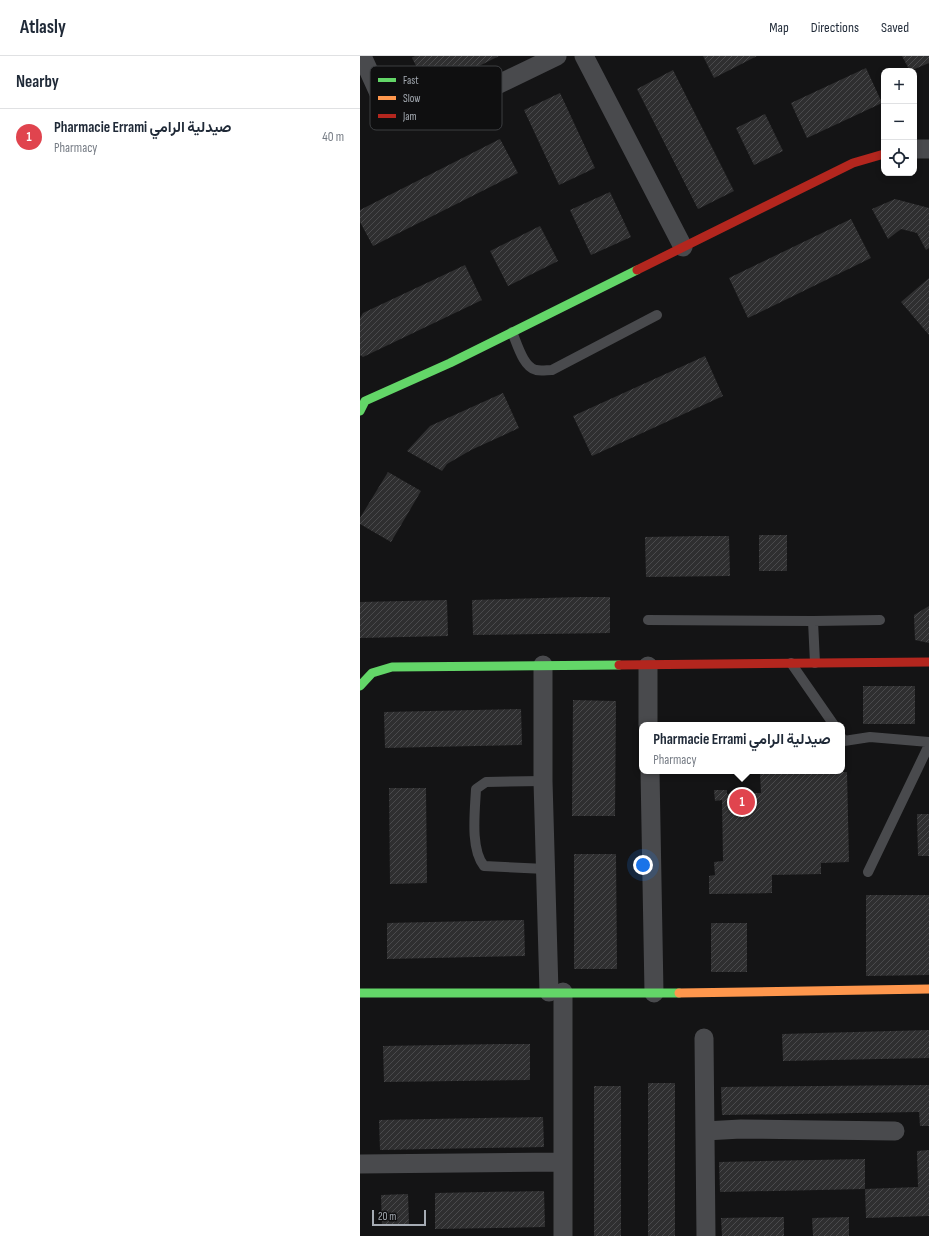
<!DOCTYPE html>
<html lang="en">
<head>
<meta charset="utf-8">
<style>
	:root { --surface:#fff; --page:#f6f6f7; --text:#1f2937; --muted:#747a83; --line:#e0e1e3; --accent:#0b8043 }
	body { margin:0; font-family:"Sofia Sans Condensed",Vazirmatn,sans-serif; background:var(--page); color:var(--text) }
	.controls { position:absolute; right:12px; top:12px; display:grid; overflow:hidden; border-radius:8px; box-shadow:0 2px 6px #0003 }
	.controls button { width:36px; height:36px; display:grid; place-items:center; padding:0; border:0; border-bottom:1px solid var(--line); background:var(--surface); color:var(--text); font:20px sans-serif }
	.scale { position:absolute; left:12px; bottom:10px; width:54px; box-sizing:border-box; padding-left:4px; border:2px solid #a6acb4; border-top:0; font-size:11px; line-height:14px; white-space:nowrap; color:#a6acb4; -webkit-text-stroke:3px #0f0f10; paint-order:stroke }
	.you { position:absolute; left:283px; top:809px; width:14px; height:14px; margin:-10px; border:3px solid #fff; border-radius:50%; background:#1a73e8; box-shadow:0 0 0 6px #1a73e833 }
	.badge { display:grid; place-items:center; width:26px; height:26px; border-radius:50%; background:var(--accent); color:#fff; font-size:13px; font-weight:700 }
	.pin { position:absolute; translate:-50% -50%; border:2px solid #fff; box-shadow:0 1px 4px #0006 }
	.popup { position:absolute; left:279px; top:666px; width:206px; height:52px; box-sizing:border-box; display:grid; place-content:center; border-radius:8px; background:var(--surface); filter:drop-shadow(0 1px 3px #0005); font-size:13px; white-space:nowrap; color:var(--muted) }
	.popup b { font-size:15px; color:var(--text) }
	.popup::after { content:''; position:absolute; left:50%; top:100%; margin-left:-8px; border:8px solid transparent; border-top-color:var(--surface) }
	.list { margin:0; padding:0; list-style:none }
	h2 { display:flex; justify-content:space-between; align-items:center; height:52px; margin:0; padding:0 16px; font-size:17px }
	h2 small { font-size:13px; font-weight:400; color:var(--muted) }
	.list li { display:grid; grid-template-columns:26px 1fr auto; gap:12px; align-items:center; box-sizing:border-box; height:56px; padding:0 16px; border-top:1px solid var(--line) }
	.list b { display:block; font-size:15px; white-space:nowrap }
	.list p { margin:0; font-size:13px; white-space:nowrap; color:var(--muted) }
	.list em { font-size:13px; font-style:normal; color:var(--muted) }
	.icon { flex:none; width:22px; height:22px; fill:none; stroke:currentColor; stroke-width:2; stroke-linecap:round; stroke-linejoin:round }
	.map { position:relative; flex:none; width:569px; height:1180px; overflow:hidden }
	header { display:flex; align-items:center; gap:24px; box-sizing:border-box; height:56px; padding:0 20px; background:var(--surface); border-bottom:1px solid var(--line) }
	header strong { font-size:19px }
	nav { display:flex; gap:22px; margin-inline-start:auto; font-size:14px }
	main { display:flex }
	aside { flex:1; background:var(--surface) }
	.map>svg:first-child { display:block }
</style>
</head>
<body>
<header>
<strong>Atlasly</strong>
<nav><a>Map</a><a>Directions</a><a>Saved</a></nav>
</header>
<main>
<aside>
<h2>Nearby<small></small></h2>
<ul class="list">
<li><span class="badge" style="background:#e0444e">1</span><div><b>Pharmacie Errami صيدلية الرامي</b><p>Pharmacy</p></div><em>40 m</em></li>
</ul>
</aside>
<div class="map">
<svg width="569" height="1180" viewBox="0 0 569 1180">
	<defs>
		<pattern id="building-hatch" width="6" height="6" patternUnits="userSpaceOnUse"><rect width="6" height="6" fill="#2f2f30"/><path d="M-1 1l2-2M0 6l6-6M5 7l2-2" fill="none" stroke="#4a4a4c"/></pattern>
	</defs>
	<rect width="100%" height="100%" fill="#141415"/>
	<!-- building -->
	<path fill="url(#building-hatch)" d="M 55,0 L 139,0 L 69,35 L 52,2 Z
		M 343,0 L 397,0 L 354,22 Z
		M 542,0 L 569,0 L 569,7 L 550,15 Z
		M 506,12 L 522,47 L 447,82 L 431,47 Z
		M 313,14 L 374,135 L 338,153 L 277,33 Z
		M 200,37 L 235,112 L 199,129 L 164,54 Z
		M 405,58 L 423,95 L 394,109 L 376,72 Z
		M 140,83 L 158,117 L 13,190 L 0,166 L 0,154 Z
		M 250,136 L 271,181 L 231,199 L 210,154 Z
		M 535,143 L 569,152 L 569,192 L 566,194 L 557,177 L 541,173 L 528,183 L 512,153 Z
		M 491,163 L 511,202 L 388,262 L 369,222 Z
		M 180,170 L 198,205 L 148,230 L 130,195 Z
		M 105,209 L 122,244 L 3,301 L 0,299 L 0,262 L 3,257 Z
		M 569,222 L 569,279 L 541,246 Z
		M 345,300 L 363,340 L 232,400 L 213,360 Z
		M 143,337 L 159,372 L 111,394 L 87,408 L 82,415 L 47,395 L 70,370 Z
		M 28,416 L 61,435 L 31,486 L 0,468 L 0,462 Z
		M 399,479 L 427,479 L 427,515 L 399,515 Z
		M 343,480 L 369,480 L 370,520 L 286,521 L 285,481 Z
		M 221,541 L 250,541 L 250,577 L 113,579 L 112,544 Z
		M 87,544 L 88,580 L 0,582 L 0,546 Z
		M 569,550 L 569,587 L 555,584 L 554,559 Z
		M 503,630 L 555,630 L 555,668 L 503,668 Z
		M 213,644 L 256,645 L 255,760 L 212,760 Z
		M 161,653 L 162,689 L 25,692 L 24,656 Z
		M 487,716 L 489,806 L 461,807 L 461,818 L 412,819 L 412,837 L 349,838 L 349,820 L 355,819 L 354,806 L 363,805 L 362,744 L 355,745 L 354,734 L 367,734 L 367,738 L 401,737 L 400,717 Z
		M 29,732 L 66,732 L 67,827 L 30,828 Z
		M 557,758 L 569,758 L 569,800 L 558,800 Z
		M 214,798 L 256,798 L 257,913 L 214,913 Z
		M 506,839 L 569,839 L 569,919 L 506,920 Z
		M 164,864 L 165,900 L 27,903 L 27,867 Z
		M 351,867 L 387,867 L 387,916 L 351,916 Z
		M 569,974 L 569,1002 L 423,1005 L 422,978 Z
		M 142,988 L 170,988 L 170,1024 L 24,1026 L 23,990 Z
		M 288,1027 L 315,1027 L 315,1180 L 288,1180 Z
		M 569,1029 L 569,1070 L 560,1070 L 559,1056 L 362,1059 L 361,1031 Z
		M 234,1030 L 261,1030 L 261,1180 L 234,1180 Z
		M 183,1061 L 184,1091 L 20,1094 L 19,1064 Z
		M 569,1094 L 569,1160 L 506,1162 L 505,1133 L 558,1131 L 557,1095 Z
		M 505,1103 L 505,1133 L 360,1136 L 359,1106 Z
		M 184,1135 L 185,1171 L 75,1173 L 75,1137 Z
		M 48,1138 L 49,1169 L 22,1170 L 21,1139 Z
		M 424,1161 L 424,1180 L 362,1180 L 361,1162 Z
		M 489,1161 L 489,1180 L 453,1180 L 452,1162 Z"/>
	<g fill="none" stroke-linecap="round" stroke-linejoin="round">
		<!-- lane -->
		<path stroke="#494a4d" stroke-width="10" d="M 152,276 C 157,287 163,311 176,314 C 181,315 187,314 192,314 L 297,259
			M 288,564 L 453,565 L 520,564
			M 453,565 L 455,607
			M 431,607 L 474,669
			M 482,682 L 484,685 L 510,681 L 569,686
			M 183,725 L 126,726 L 116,733 C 115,755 110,793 124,810 L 186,813
			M 508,816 L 569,689"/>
		<!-- street -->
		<path stroke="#494a4d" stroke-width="19" d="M 2,0 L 27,55 L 38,63 L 50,64 L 62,62 L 87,53 L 197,0
			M 224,0 L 323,191
			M 554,93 L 569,93
			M 183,609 L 183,725 L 189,936
			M 288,610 L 288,669
			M 290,715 L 294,937
			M 203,936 L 203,1180
			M 344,982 L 346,1180
			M 345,1075 L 381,1073 L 535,1075
			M 0,1108 L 202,1106"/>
		<!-- fast -->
		<path stroke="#63d668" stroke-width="9" d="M 0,355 L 5,345 L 90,307 L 277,214
			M 0,630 L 12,617 L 32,611 L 259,609
			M 0,937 L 319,937"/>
		<!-- slow -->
		<path stroke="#ff974d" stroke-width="9" d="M 319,937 L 569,933"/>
		<!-- jam -->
		<path stroke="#b3261e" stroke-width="9" d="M 277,214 L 493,107 L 524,98
			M 259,609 L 569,606"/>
	</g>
	<!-- legend -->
	<rect x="10" y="10" width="132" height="64" rx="6" fill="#0f0f10" stroke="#3c3e41" stroke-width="1"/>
	<rect x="18" y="22" width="18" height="4" fill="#63d668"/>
	<rect x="18" y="40" width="18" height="4" fill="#ff974d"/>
	<rect x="18" y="58" width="18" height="4" fill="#b3261e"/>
	<g font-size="11" fill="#a6acb4">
		<text x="43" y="28">Fast</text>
		<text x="43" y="46">Slow</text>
		<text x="43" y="64">Jam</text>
	</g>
</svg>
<div class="controls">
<button>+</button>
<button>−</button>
<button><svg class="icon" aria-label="locate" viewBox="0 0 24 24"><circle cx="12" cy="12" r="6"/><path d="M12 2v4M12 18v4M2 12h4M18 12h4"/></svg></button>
</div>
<div class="scale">20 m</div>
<div class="you"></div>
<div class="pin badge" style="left:382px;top:746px;background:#e0444e">1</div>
<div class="popup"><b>Pharmacie Errami صيدلية الرامي</b>Pharmacy</div>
</div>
</main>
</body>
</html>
